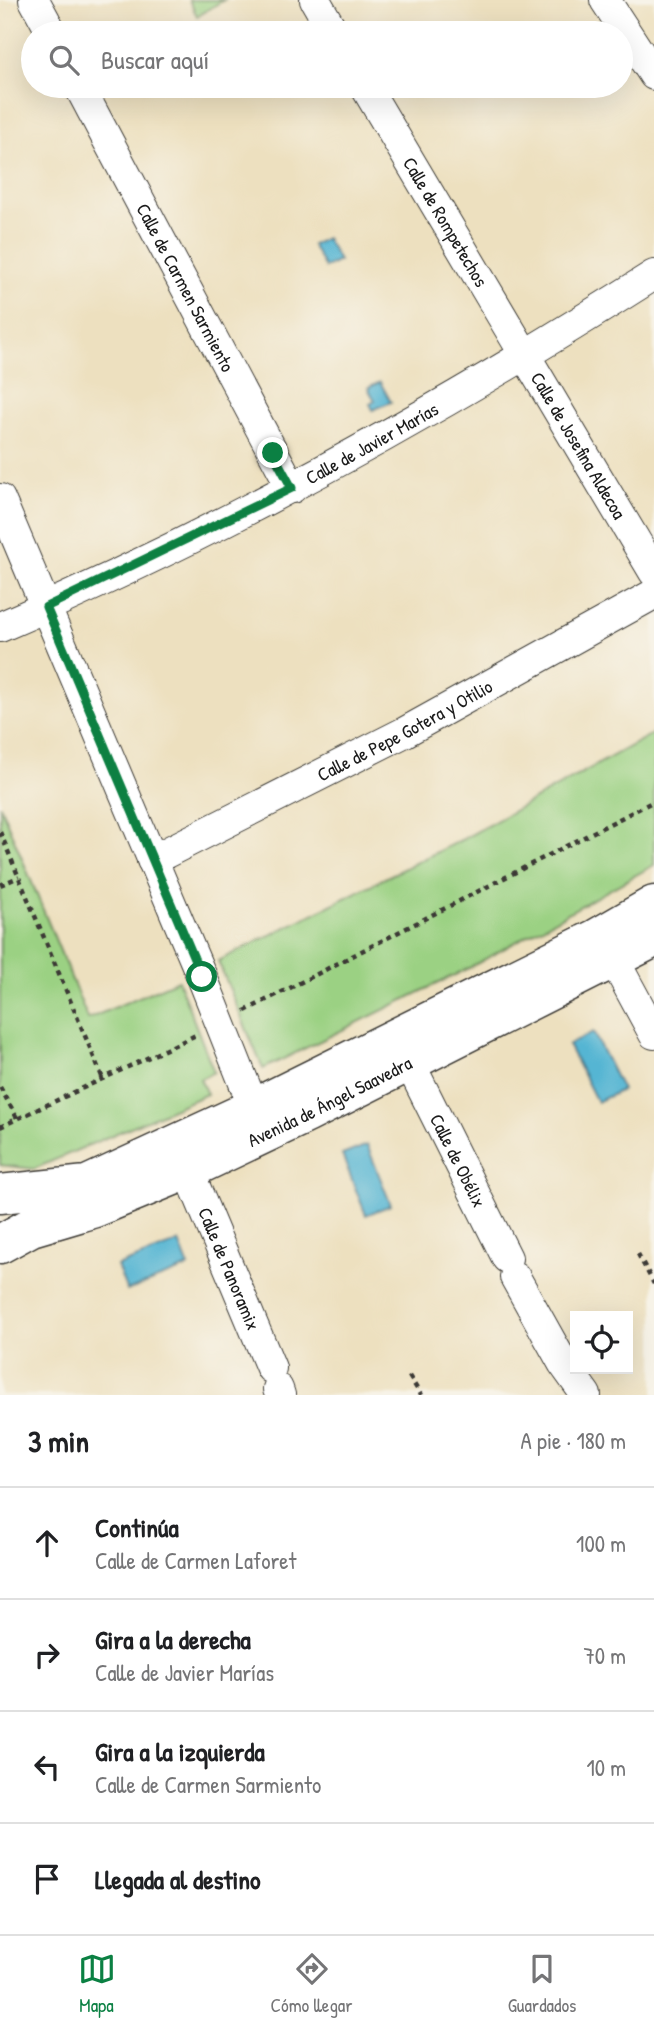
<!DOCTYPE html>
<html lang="es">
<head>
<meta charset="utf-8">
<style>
	:root { --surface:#fff; --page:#f2f2f2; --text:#202124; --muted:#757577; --line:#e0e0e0; --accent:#0b8043 }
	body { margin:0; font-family:"Patrick Hand",sans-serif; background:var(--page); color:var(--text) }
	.controls { position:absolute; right:21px; bottom:21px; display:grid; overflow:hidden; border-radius:0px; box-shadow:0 7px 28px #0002 }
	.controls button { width:63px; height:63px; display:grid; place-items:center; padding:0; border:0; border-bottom:2px solid var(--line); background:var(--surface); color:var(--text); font:35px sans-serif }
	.stop { position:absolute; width:21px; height:21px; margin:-16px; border:5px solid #0b8043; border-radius:50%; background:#fff }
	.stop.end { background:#0b8043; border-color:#fff; box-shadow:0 2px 7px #0008 }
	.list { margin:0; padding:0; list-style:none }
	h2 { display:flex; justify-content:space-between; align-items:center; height:91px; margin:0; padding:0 28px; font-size:30px }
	h2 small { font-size:23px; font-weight:400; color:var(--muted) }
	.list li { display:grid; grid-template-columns:46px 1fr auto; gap:21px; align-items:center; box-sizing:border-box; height:112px; padding:0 28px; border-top:2px solid var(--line) }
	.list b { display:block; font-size:26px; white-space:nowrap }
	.list p { margin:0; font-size:23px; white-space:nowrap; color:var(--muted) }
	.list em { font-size:23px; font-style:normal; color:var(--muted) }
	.icon { flex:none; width:38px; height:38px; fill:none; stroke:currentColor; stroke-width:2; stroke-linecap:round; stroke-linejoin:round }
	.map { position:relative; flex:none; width:654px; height:1395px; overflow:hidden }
	.search { position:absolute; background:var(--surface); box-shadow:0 7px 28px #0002; left:21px; right:21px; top:21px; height:77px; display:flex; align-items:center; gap:18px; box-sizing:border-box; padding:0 24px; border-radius:38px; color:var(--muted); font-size:26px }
	.sheet { height:539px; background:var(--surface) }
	nav { display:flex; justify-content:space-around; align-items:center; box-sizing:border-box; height:98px; border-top:2px solid var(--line); background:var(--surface); font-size:19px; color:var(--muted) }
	nav a { display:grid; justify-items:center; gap:4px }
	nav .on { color:var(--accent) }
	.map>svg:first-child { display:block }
</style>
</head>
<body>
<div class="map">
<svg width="654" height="1395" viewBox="0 0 654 1395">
	<rect width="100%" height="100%" fill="#f7f3e8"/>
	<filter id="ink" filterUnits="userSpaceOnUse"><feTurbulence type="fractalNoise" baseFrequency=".0143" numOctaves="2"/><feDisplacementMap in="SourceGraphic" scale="14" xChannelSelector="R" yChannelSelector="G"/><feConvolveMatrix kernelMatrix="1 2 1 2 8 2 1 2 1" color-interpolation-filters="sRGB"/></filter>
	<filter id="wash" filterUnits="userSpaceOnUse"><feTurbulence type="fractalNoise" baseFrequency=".00686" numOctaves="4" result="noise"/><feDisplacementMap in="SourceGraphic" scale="28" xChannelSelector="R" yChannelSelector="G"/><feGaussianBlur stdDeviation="1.57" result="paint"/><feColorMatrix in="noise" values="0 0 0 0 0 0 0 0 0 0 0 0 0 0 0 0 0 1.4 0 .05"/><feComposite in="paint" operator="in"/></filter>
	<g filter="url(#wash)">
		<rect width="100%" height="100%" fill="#ede0bf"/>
		<!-- green -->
		<path fill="#9bd183" stroke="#5c7650" stroke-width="2" d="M 189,0 L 224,0 L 197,16 Z
			M 654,733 L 654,865 L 469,968 L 263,1069 L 218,961 L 463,839 Z
			M 0,805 L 88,1019 L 178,980 L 214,1072 L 200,1079 L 207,1094 L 34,1169 L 0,1165 Z"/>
		<!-- water -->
		<path fill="#55b5d3" stroke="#386878" stroke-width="2" d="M 326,238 L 339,261 L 325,268 L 312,245 Z
			M 380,382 L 391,402 L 373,410 L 370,404 L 375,401 L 368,388 Z
			M 593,1032 L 622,1090 L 597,1102 L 568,1045 Z
			M 367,1145 L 391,1205 L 366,1215 L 342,1155 Z
			M 179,1242 L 189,1267 L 127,1291 L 117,1266 Z"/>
	</g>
	<g filter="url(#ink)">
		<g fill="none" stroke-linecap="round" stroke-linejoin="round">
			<defs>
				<g id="street">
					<path d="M 34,0 L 52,33"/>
					<path d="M 315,0 L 334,33"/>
					<path d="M 605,0 L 654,75"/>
					<path id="s1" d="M 79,86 L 292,488"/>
					<path id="s2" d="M 365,86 L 654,572"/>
					<path d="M 0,499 L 202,977 L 254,1108"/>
					<path id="s3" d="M 0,627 C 228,529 445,408 654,275"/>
					<path id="s4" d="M 152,860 L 405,732 L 654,594"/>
					<path d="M 614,960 L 654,1034"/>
					<path id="s5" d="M 409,1062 L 507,1258"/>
					<path id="s6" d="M 188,1170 L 271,1368"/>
					<path d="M 515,1277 L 563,1363 L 586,1395"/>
					<path d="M 278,1389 L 280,1395"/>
				</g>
				<g id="secondary">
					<path d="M 0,1194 L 87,1185 L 254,1108 L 597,938 L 654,905"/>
					<path id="s7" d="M 0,1244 L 31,1227 L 95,1208 L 188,1170 L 308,1113 L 654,938"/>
				</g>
			</defs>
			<!-- street casing -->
			<use href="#street" stroke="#3b3934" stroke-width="32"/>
			<!-- secondary casing -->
			<use href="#secondary" stroke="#3b3934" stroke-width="41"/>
			<!-- path -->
			<path stroke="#3b3934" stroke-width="4.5" stroke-dasharray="5 5" stroke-linecap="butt" d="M 0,832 L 103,1079
				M 0,885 L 19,877
				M 245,1011 L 654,801
				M 0,1087 L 17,1118
				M 0,1127 L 196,1035
				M 638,1254 L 654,1284
				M 409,1376 L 421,1395"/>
			<!-- street -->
			<use href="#street" stroke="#fff" stroke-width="30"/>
			<!-- secondary -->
			<use href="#secondary" stroke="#fff" stroke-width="38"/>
		</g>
	</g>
	<g fill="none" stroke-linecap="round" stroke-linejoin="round" filter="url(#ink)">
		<!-- route -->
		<path stroke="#0b8043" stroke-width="9" d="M 202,977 L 46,607 L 292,488 L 273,453"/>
	</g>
	<g text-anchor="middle" stroke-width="5" stroke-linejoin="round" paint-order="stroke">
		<!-- street labels -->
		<g font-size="19" fill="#1c1c1c" stroke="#f7f3e8">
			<text dy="7" stroke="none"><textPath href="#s2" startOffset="158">Calle de Rompetechos</textPath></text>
			<text dy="7" stroke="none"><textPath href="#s1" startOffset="228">Calle de Carmen Sarmiento</textPath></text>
			<text dy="7" stroke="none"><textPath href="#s3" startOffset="415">Calle de Javier Marías</textPath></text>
			<text dy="7" stroke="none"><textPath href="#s2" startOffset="418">Calle de Josefina Aldecoa</textPath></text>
			<text dy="7" stroke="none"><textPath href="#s4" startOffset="284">Calle de Pepe Gotera y Otilio</textPath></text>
			<text dy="7" stroke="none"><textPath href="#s7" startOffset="360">Avenida de Ángel Saavedra</textPath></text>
			<text dy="7" stroke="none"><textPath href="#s5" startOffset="110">Calle de Obélix</textPath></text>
			<text dy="7" stroke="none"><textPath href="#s6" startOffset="107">Calle de Panoramix</textPath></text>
		</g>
	</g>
</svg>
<div class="controls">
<button><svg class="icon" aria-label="locate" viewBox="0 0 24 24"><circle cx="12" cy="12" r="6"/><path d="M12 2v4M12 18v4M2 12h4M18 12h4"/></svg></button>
</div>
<div class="stop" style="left:202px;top:977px"></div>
<div class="stop end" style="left:273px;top:453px"></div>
<div class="search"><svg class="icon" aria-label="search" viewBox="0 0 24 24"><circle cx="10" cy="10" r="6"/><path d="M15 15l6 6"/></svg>Buscar aquí</div>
</div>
<section class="sheet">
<h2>3 min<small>A pie · 180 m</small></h2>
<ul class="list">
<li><svg class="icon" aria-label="ahead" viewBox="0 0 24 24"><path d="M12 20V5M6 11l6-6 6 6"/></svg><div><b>Continúa</b><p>Calle de Carmen Laforet</p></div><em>100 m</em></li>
<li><svg class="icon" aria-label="right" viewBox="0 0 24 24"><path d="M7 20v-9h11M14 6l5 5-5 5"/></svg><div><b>Gira a la derecha</b><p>Calle de Javier Marías</p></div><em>70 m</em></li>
<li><svg class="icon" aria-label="left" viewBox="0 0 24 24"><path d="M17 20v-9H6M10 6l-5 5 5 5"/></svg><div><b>Gira a la izquierda</b><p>Calle de Carmen Sarmiento</p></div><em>10 m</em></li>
<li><svg class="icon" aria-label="arrive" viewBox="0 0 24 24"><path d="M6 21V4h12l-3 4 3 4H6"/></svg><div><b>Llegada al destino</b></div></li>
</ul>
</section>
<nav>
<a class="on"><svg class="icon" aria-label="map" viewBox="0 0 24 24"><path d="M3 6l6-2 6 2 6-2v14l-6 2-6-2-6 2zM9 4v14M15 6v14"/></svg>Mapa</a>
<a><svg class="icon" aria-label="directions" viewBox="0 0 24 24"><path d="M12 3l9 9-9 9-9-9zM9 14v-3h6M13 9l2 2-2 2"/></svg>Cómo llegar</a>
<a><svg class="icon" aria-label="saved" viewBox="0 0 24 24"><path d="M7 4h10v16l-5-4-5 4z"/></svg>Guardados</a>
</nav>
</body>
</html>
